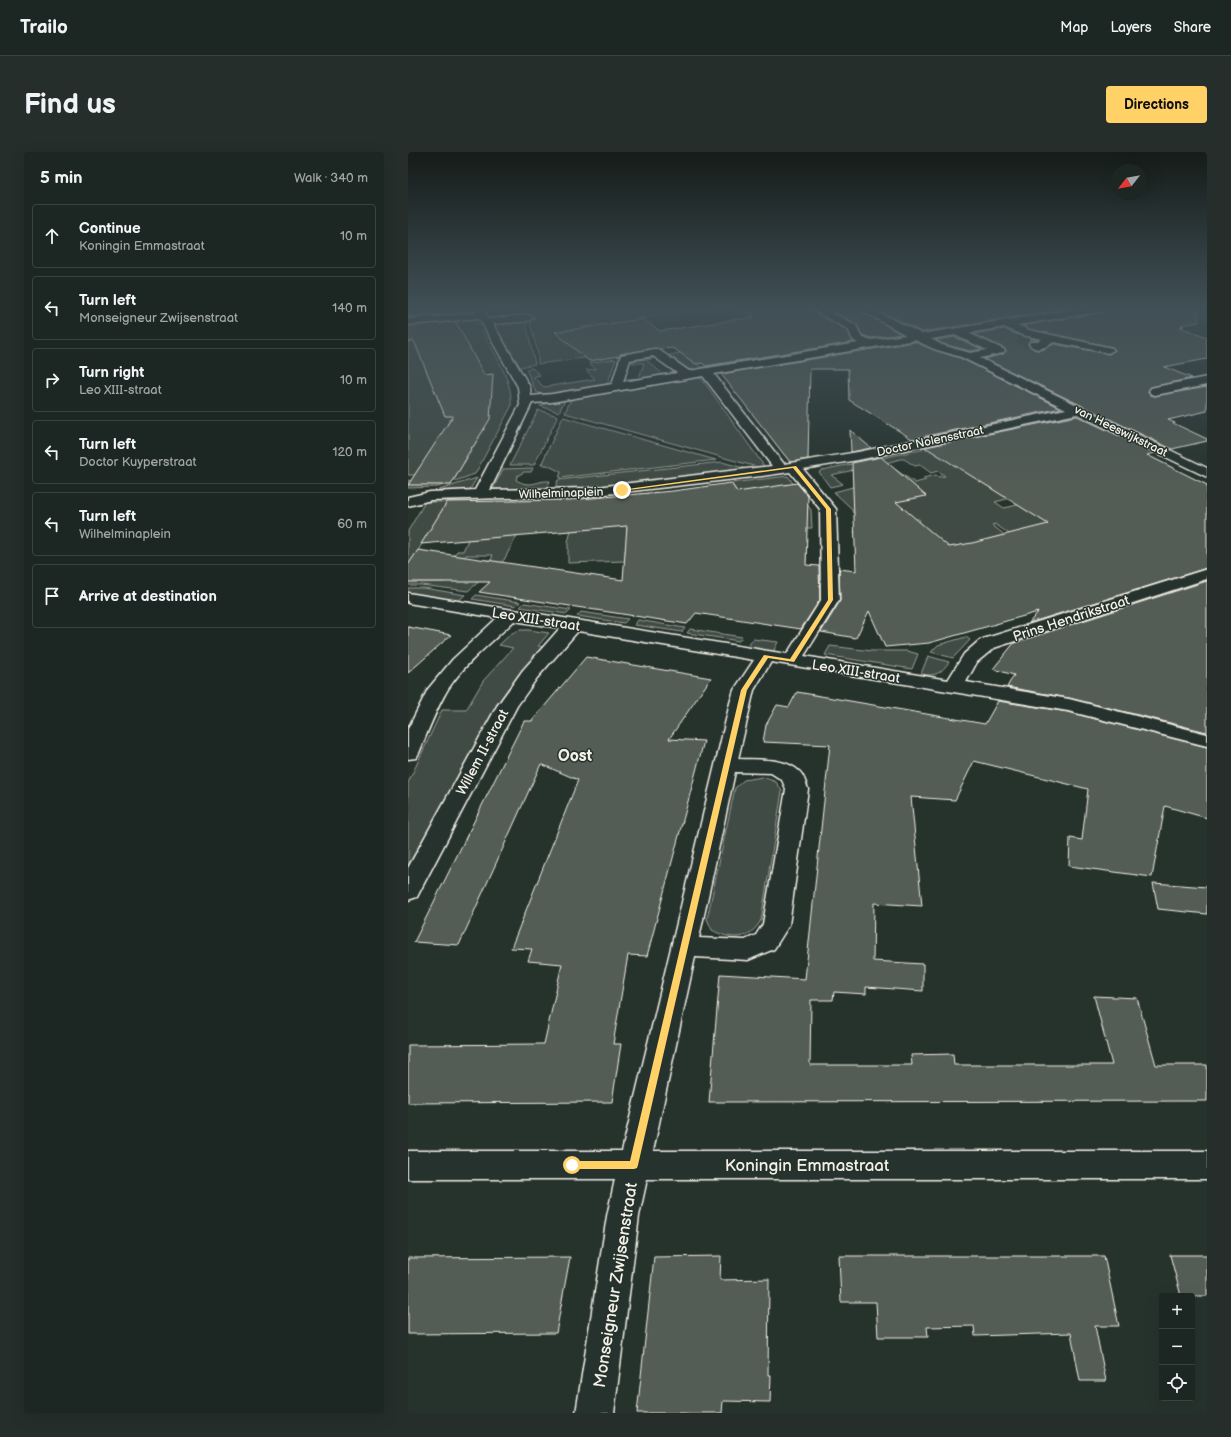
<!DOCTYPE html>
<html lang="en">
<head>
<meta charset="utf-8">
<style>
	:root { --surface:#1c2622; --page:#252e2a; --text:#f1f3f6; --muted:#a0a5a5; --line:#3a4340; --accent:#ffd166 }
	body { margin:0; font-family:"Balsamiq Sans",sans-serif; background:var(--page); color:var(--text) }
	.controls { position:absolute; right:12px; bottom:12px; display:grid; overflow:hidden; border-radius:4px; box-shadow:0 4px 16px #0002 }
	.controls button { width:36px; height:36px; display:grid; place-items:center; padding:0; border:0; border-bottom:1px solid var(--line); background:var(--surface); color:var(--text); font:20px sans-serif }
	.compass { position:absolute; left:703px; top:12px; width:36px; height:36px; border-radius:50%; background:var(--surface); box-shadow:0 4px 16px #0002; rotate:239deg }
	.stop { position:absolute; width:12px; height:12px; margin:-9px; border:3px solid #ffd166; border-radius:50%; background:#fff }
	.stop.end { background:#ffd166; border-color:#fff; box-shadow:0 1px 4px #0008 }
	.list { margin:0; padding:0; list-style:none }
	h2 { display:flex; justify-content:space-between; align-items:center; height:52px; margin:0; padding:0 16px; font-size:17px }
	h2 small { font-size:13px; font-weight:400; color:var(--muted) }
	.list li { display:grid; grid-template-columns:26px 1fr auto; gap:12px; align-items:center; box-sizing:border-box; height:64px; margin:0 8px 8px; padding:0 8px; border:1px solid var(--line); border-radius:4px }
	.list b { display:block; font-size:15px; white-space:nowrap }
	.list p { margin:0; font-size:13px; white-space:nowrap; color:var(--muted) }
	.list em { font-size:13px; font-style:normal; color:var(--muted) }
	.icon { flex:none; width:22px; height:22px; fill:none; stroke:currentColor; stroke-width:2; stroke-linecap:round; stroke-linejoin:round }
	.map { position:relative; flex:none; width:799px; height:1261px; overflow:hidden; border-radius:4px }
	header { display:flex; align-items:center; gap:24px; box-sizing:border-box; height:56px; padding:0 20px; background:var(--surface); border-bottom:1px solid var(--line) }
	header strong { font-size:19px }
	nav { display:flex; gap:22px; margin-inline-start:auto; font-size:14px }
	.intro { display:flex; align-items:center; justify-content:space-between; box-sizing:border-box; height:96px; padding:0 24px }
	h1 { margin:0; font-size:28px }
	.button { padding:10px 18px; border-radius:4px; background:var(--accent); color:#111; font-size:14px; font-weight:700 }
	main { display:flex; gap:24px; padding:0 24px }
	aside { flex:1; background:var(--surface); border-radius:4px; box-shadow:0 4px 16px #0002 }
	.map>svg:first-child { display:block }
</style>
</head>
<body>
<header>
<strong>Trailo</strong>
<nav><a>Map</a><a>Layers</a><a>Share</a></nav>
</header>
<div class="intro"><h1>Find us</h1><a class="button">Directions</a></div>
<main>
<aside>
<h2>5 min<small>Walk · 340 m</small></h2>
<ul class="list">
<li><svg class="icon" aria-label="ahead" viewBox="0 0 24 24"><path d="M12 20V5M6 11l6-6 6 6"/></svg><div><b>Continue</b><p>Koningin Emmastraat</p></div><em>10 m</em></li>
<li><svg class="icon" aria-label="left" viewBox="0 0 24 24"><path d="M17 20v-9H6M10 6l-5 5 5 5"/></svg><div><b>Turn left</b><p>Monseigneur Zwijsenstraat</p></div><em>140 m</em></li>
<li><svg class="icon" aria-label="right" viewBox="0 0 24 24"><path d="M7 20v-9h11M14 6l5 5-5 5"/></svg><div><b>Turn right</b><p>Leo XIII-straat</p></div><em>10 m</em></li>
<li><svg class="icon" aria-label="left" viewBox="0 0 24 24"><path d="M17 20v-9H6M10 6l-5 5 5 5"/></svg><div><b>Turn left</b><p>Doctor Kuyperstraat</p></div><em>120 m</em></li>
<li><svg class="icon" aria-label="left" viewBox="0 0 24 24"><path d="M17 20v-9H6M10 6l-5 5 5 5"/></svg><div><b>Turn left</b><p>Wilhelminaplein</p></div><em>60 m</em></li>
<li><svg class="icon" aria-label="arrive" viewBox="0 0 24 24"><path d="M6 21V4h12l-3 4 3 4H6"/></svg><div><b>Arrive at destination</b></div></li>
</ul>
</aside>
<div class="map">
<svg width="799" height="1261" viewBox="0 0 799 1261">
	<rect width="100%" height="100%" fill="#26332d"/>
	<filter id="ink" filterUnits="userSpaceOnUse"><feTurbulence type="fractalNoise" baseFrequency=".025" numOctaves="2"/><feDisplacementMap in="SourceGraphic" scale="8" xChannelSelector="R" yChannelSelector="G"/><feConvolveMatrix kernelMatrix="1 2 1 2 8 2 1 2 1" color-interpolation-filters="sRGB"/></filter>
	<g filter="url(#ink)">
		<!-- green -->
		<path fill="#414b45" stroke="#9a9e96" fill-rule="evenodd" d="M 0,156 L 59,156 L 61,159 L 53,163 L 0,168 Z
			M 133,156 L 302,156 L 205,171 L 203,170 L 204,172 C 196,173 189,170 182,173 L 181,175 L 174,175 L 174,176 L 147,180 L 155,186 L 184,205 L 130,212 L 130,202 L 119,158 Z
			M 64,166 L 68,168 C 81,194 106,226 103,255 L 67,322 L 30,335 L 0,336 L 0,328 L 4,329 L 52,311 L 56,311 L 63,300 L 56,299 L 59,295 L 65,295 L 71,286 L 63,267 L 42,267 L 39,273 L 47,273 L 15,316 L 11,316 L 7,323 L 0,323 L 0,172 Z
			M 117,167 L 127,212 L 112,215 L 85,171 L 92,170 L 94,173 L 114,171 L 113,168 Z
			M 273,201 L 293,215 L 330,208 L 322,202 L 336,210 L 283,219 L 261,203 Z
			M 246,206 L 248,206 L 238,208 L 255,222 L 269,221 L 219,229 L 217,228 L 218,227 L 231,226 L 236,211 L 224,211 L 224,209 Z
			M 208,207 L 199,233 L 142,242 L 137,243 L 128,240 L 118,217 L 124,216 L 132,223 L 125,225 L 136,235 L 187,227 L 178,218 L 188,217 L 181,211 Z
			M 290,226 L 294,227 L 356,314 L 349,315 L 157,261 L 163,247 Z
			M 157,248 L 151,260 L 132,254 L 137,252 Z
			M 130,258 L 150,264 L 126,313 L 102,313 Z
			M 155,265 L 308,308 L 151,326 L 153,320 L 139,313 L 133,313 Z
			M 528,295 L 722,312 L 745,306 L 769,318 L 647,413 L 447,384 L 446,379 L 471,380 L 512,370 L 511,367 L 480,366 L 479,361 L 445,361 L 443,356 L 426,340 L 452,333 L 460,315 L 423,323 L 435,332 L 422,335 L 411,320 L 414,318 ZM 492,307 L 496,307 L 507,314 L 512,313 L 523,321 L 530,319 L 537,324 L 531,325 L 528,323 L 515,326 L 518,328 L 507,331 L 478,311 ZM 614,343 L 623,350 L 596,356 L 587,350 ZM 587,372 L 607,386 L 585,393 L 578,388 L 592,384 L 598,384 L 584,373 Z
			M 314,310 L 343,318 L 217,333 L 146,338 L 150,328 Z
			M 125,316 L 123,320 L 116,320 L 109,324 L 108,328 C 124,337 128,328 142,329 L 138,338 L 85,337 L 95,317 Z
			M 380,324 L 403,358 L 404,376 L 399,376 L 374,401 L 398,401 L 398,410 L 353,410 L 217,398 L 217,409 L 160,411 L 160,390 L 163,379 L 112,378 L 96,408 L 60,439 L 13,433 L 0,433 L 0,425 L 9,430 L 36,430 L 11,412 L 0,412 L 0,379 L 17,350 L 156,349 L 175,347 L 176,357 L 231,342 L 249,340 L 252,349 L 330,341 L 323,331 ZM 19,383 L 60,388 L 55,399 L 49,399 L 46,404 L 7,404 ZM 58,403 L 85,403 L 83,408 L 55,408 Z
			M 69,326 L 61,339 L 24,340 Z
			M 0,436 L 16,436 L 57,443 L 50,449 L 0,441 Z
			M 68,443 L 112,450 L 108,454 L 64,447 Z
			M 116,451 L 163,458 L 159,462 L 112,455 Z
			M 173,460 L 220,467 L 216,471 L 169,464 Z
			M 230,468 L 277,476 L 274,480 L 227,473 Z
			M 282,477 L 334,485 L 331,489 L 279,481 Z
			M 112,478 L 121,478 L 141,481 L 130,494 L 137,495 L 101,535 L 92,548 L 0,714 L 0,631 L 34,558 L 58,558 L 75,529 L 105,496 L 91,493 L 104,481 Z
			M 558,485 L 562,488 L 545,506 L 523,500 L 530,493 Z
			M 345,487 L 370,490 L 365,500 L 339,496 Z
			M 422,494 L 464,499 L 499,499 L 510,502 L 504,517 L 417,503 Z
			M 520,504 L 541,510 C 533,521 528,525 513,522 Z
			M 355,625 L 368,630 L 374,639 L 353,768 C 342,789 322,788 304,778 L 299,767 L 327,636 L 336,628 Z"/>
		<!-- building -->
		<path fill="#525c55" stroke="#f4f1e8" d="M 0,156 L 41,156 L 44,162 L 0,165 Z
			M 331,156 L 400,156 L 439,178 L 446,190 L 298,214 L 294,211 L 288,212 L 265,196 L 253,197 L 247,196 L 213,202 L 211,204 L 181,209 L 147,180 L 235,167 L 252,179 L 346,165 Z
			M 419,156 L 448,156 L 493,182 L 463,186 L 454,183 L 449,172 Z
			M 466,156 L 662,156 L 514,180 Z
			M 701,156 L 790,156 L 791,170 L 773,173 L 776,174 L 772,175 L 799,185 L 799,207 L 756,215 L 784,226 L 743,235 L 740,240 L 743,243 L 747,244 L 799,235 L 799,259 L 760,268 L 767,271 L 765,271 L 799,287 L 799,289 L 764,297 L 577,207 L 595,202 L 598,199 L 596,196 L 565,182 L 596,177 L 613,184 L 630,188 L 622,188 L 620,191 L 627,198 L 634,198 L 646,192 L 701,202 L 707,198 L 704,195 L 621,177 L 614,174 L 695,160 Z
			M 48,170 L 76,223 L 85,222 L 82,267 L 65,295 L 62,296 L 63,297 L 58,305 L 59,305 L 43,333 L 0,333 L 45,264 L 37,264 L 6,189 L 0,190 L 0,174 Z
			M 547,185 L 574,197 L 562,199 L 535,192 L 528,188 Z
			M 507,190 L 526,198 L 552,206 L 653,256 L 504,287 L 441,248 L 440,217 L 402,217 L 400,307 L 382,310 L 313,222 Z
			M 669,264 L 747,301 L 739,303 L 799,333 L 799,416 L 621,471 L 630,460 L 521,491 L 477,495 L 461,459 L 448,486 L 413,480 L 432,449 L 431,417 L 448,419 L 444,311 L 473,305 L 518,344 L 488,350 L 541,395 L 564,391 L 640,372 L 517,295 Z
			M 442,278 L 463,296 L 443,300 Z
			M 323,331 L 329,340 L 389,331 L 400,344 L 398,413 L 411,414 L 412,448 L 393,477 L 288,461 L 279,472 L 71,440 L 82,430 L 0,430 L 0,413 L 10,398 L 215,428 L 219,374 L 13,392 L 39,350 L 161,348 L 265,339 Z
			M 799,429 L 799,580 L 661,546 L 599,535 L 606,523 L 585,517 L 606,491 Z
			M 0,475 L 43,483 L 0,521 Z
			M 178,505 L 303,526 L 261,587 L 296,589 L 239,804 L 220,803 L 205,892 L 213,892 L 204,950 L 0,951 L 0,893 L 136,892 L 154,812 L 120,809 L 124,797 L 103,796 L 170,628 L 133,612 L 51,793 L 6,790 L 116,569 L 124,569 Z
			M 389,540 L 577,572 L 590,549 L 660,560 L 799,595 L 799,666 L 757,654 L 744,725 L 661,714 L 662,686 L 674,688 L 680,637 L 566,609 L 547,648 L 503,645 L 514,754 L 466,751 L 465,809 L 515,812 L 515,839 L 458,835 L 458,842 L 426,840 L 425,848 L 403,848 L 402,913 L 504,913 L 503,903 L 545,902 L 546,913 L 704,913 L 686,844 L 729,846 L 748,913 L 799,913 L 799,949 L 301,950 L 312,822 L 397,827 L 422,593 L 355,590 L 358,573 L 369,553 L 381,555 Z
			M 745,731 L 799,735 L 799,762 L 750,757 Z
			M 762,1103 L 799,1103 L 799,1144 L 773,1144 Z
			M 313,1104 L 312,1128 L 361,1127 L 360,1223 L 363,1223 L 362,1250 L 315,1249 L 314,1261 L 229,1261 L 246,1105 Z
			M 431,1104 L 696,1104 L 711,1174 L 687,1174 L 698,1229 L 672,1229 L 663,1181 L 567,1184 L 566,1174 L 519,1175 L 520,1185 L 470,1185 L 468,1150 L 433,1150 Z
			M 162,1105 L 148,1181 L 0,1182 L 0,1106 Z"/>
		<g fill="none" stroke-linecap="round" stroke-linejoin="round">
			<!-- minor-tunnel -->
			<path stroke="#455049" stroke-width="12" stroke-dasharray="12 5.5" stroke-linecap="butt" d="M 610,185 L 626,192"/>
			<defs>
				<path id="minor" d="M 65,156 L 75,156 L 81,167 L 120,163 L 125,166 L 120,169 L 85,172 L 122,235 L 123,244 L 144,242 L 204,232 L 213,203 L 247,197 L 251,198 L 281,219 L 450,191 L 445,188 L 440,177 L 401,156 L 415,156 L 448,173 L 453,184 L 463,188 L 498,183 L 449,156 L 462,156 L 514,182 L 674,156 L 700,156 L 695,159 L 609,173 L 621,178 L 704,196 L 706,198 L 700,201 L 646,190 C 637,195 629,201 621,192 L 622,190 L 630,190 L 634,187 L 614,183 L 596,175 L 560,181 L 595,197 L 597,199 L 595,201 L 572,206 L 799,316 L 799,325 L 669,262 L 450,308 L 395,317 L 428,357 L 431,448 L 396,504 L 540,528 L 556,502 L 572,488 L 799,417 L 799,427 L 586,496 L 569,510 L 558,530 L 661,547 L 799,582 L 799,594 L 660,559 L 363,510 L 346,538 L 330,607 C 349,608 378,605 392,620 C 396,624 398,632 400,637 L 381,773 L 366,797 L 340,808 L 287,805 L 245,999 L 799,999 L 799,1027 L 239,1027 L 231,1064 L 206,1261 L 168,1261 L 199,1064 L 207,1027 L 0,1027 L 0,999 L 214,999 L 322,551 L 326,538 L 346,508 L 170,479 L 129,526 L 109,554 L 12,739 L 9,745 L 0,748 L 0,716 L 89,554 L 115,518 L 152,476 L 106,469 C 84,490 57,511 40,537 C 28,557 20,579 11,601 L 8,606 L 0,607 L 0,577 L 20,537 L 45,507 L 89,466 L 0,451 L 0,441 L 379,502 L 413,448 L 412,357 L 382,320 L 354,324 L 181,344 L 23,348 L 0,354 L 0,345 L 22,340 L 67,338 L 112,253 L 110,235 L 71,166 L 0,173 L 0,167 L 68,161 ZM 547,183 L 579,198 L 562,201 L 534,193 L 523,187 ZM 507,188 L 526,197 L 553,205 L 658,257 L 450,300 L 376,312 L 306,222 ZM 245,204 L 269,221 L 215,230 L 222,208 ZM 295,224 L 364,314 L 181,336 L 82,338 L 124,251 L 144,250 ZM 327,620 L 363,621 L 374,628 L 378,637 L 355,772 L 348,783 L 337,788 L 291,786 Z
					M 799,225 L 799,233 L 747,243 L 743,242 L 741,239 L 743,236 L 747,235 Z"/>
			</defs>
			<!-- minor casing -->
			<use href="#minor" stroke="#f4f1e8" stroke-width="3"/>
			<!-- minor -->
			<use href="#minor" fill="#26332d" fill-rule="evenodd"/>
		</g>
	</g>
	<!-- sky -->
	<linearGradient id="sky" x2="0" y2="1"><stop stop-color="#151c19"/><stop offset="0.47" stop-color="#415057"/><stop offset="1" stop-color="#415057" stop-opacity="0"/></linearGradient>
	<rect width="799" height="333" fill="url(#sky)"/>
	<!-- route -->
	<path fill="#ffd166" d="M 388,314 L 423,357 L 425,448 L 386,510 L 360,506 L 339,538 L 230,1013 L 229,1016 L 226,1017 L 164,1017 L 161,1016 L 160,1013 L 161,1010 L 164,1009 L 222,1009 L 333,538 L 356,503 L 382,507 L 420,448 L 418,357 L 385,316 L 214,339 L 212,338 Z"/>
	<g text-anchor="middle" stroke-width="3" stroke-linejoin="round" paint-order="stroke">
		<!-- far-street labels -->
		<g font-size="12" fill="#f4f1e8" stroke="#26332d">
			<text transform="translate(713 279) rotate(26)" y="4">van Heeswijkstraat</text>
			<text transform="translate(522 289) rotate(-12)" y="4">Doctor Nolensstraat</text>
			<text transform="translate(153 341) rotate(-2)" y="4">Wilhelminaplein</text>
		</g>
		<!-- street labels -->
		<g font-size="14" fill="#f4f1e8" stroke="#26332d">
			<text transform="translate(663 466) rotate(-18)" y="5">Prins Hendrikstraat</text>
			<text transform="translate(128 467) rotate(9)" y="5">Leo XIII-straat</text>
			<text transform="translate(448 519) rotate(9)" y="5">Leo XIII-straat</text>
			<text transform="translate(74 600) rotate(-62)" y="5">Willem II-straat</text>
		</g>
		<!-- quarter labels -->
		<g font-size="16" font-weight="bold" fill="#f4f1e8" stroke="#26332d">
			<text x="167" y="609">Oost</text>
		</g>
		<!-- near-street labels -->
		<g font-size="17" fill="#f4f1e8" stroke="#26332d">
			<text x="399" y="1019">Koningin Emmastraat</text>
			<text transform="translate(207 1133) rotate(-81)" y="6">Monseigneur Zwijsenstraat</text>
		</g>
	</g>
</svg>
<div class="controls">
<button>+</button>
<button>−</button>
<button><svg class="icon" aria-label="locate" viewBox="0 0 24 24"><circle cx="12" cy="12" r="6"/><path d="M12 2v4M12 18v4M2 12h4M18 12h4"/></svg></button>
</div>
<svg class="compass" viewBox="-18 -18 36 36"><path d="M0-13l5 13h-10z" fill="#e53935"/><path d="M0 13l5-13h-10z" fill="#a0a5a5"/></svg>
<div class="stop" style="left:164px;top:1013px"></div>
<div class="stop end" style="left:214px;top:338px"></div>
</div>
</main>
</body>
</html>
